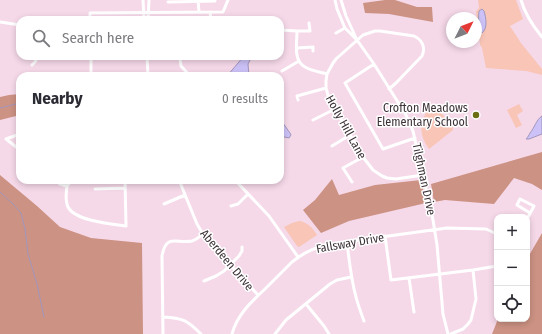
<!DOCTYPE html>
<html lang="en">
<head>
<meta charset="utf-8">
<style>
	:root { --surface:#fff; --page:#f2f2f3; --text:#2b2b33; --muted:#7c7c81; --line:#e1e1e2 }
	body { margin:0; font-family:"Fira Sans Condensed",sans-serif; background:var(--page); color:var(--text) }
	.controls { position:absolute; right:12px; bottom:12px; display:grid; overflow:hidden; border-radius:8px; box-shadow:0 2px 6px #0003 }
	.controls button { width:36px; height:36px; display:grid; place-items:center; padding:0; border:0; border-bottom:1px solid var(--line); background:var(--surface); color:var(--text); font:20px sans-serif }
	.compass { position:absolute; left:446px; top:12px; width:36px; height:36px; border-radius:50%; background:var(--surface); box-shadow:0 2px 6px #0003; rotate:48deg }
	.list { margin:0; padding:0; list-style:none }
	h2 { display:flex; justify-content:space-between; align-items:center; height:52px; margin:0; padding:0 16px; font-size:17px }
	h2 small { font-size:13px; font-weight:400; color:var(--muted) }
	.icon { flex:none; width:22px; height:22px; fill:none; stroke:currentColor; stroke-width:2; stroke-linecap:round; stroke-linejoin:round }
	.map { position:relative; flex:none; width:542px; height:334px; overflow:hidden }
	.search { position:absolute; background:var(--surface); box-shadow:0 2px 6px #0003; left:16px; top:16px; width:268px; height:44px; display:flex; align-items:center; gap:10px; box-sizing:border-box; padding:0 14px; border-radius:12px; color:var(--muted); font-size:15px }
	.panel { position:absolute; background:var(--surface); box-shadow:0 2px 6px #0003; left:16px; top:72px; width:268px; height:112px; border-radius:12px }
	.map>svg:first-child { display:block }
</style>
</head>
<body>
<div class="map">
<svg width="542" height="334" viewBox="0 0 542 334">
	<rect width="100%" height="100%" fill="#f6d9e9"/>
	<!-- green -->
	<path fill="#f8c5b7" d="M 478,0 L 516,0 L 523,19 L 510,26 L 521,43 L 542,69 L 542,75 L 526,71 L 486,68 L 482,48 L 480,45 L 476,11 L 479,8 Z
		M 519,104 L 523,111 L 517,115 L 522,125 L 516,128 L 507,110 Z
		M 430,108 L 438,109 L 453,127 L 453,130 L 429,149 C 419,135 418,121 430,108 Z
		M 299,221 C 307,222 313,228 317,235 L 299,247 L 297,246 L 284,227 L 292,223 Z"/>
	<!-- forest -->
	<path fill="#cc9283" d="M 385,0 L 395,0 L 417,7 L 432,7 L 433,22 L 389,14 L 365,13 L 363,3 Z
		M 20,94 L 20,115 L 0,120 L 0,97 L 9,95 Z
		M 542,152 L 542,190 L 532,184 L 514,178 L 494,204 L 445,200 L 434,202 L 431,184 Z
		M 0,175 L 37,206 L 60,227 L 91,238 L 142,243 L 143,334 L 0,334 Z
		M 332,179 L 339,195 L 375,185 L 421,180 L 426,203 L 349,221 L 321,233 L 303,210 L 315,200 Z
		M 542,233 L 542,334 L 492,334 L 498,319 L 527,319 L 527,259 Z"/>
	<!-- water -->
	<path fill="#ccc2f7" stroke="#a196bd" d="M 482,9 L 484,11 C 486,18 488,28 482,33 C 479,27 478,19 479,11 Z
		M 244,56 L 252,56 L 248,64 L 249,76 L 227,76 Z
		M 542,116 L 542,134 L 529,139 L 526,139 C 528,137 529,135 530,133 C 535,127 536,120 542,116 Z
		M 280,119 L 290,133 L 291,135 L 289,138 L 280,136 Z"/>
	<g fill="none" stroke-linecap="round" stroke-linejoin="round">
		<!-- stream -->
		<path stroke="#a196bd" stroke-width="1" d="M 0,108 L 20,103
			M 0,192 L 13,204 L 21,213 L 25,229 L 28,254 L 37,284 L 44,317"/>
		<!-- minor -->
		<path stroke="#fff" stroke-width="3" d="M 143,0 L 144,20
			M 198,0 L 199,12
			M 335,0 L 337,9 L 345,28 L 357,40 L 374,64 L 406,115 L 413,131 L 433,220 L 437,245 L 443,314 L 448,334
			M 341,0 L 346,16 L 356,38
			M 521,0 C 525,14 533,26 542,37
			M 168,2 L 215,1
			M 210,12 L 211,20
			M 90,20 L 90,13 L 223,12 L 228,0
			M 148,20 L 149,0
			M 0,22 L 20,25
			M 280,30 L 297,31 L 310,31 L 309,23
			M 297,31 C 297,43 293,61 305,67 C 312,71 320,72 327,74
			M 336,33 L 345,28
			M 297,48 L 313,47 L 313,51
			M 91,56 L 91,76
			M 147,56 L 148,76
			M 180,59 L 181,66 L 190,76
			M 374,64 L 345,83 L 383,149 L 415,138
			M 32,65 L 35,62 L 38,56
			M 282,71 L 299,61
			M 197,76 L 199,74 L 202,76
			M 389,89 L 396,83 L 422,56 C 426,47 422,40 414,36 L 380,31 L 375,31 L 363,35 L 336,59 L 333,63 L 327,74 L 326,81 L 326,88 L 329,99 L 363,157 L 373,170 L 382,176 L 387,178 L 396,179 L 423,175
			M 298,100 L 297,96 L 326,88
			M 313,120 L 335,109
			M 20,134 L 6,139 L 20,150
			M 332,146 L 350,135
			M 55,180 L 60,184 L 67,186
			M 179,180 L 197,224 L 203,234 L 213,246 L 258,295
			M 235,180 L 269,216 L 298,257
			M 352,182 L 343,168 L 363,157
			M 67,186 C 66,193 65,201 68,207 C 75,221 112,224 126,226 L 125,180
			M 67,186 L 72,180
			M 95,189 L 125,188
			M 164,204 L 185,195
			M 231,206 L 238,204 L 248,194
			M 527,219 L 534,206 L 520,199 L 517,205 L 530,213
			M 385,236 L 391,280 L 473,270 L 497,266
			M 347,242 C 349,260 351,279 356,297 C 358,305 361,313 364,321
			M 409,278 L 414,312
			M 204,281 L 216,276 L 224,271 L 239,256 L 242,251 L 242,247
			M 306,304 L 324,326 L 329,334
			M 163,317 C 183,318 187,320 201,334
			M 163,334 L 162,256 C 166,233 177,244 192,241 C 196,240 200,236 203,234
			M 232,334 C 237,315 251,302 265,289 C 274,280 283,271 292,262 C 303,253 316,247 330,244 L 447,228 L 486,229 L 497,234
			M 275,334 L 286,320 L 330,284 L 337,280 L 351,277
			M 451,334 L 463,329 L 468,324 L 471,320 L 476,299 L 473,270"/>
	</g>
	<!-- markers -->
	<circle fill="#6b6e11" stroke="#fff" stroke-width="1.5" cx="476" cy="115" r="4"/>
	<g text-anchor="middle" stroke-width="3" stroke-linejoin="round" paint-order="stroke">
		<!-- poi labels -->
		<g font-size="12" fill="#3c3137" stroke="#fff" text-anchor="end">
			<text x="468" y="112">Crofton Meadows<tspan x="468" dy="14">Elementary School</tspan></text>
		</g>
		<!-- street labels -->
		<g font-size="12" fill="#3c3137" stroke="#fff">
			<text transform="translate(346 127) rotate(61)" y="4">Holly Hill Lane</text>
			<text transform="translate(424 179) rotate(78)" y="4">Tilghman Drive</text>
			<text transform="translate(350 243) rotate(-10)" y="4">Fallsway Drive</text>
			<text transform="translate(227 260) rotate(50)" y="4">Aberdeen Drive</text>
		</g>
	</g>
</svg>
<div class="controls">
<button>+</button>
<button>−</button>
<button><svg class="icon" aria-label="locate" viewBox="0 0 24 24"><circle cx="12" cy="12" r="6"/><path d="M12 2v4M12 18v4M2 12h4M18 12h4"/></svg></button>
</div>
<svg class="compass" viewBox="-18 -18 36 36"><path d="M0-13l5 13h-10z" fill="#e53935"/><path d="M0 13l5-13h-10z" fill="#7c7c81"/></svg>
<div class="search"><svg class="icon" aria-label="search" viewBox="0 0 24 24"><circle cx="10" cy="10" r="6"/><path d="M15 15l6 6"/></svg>Search here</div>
<section class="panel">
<h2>Nearby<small>0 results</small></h2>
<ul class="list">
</ul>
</section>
</div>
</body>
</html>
